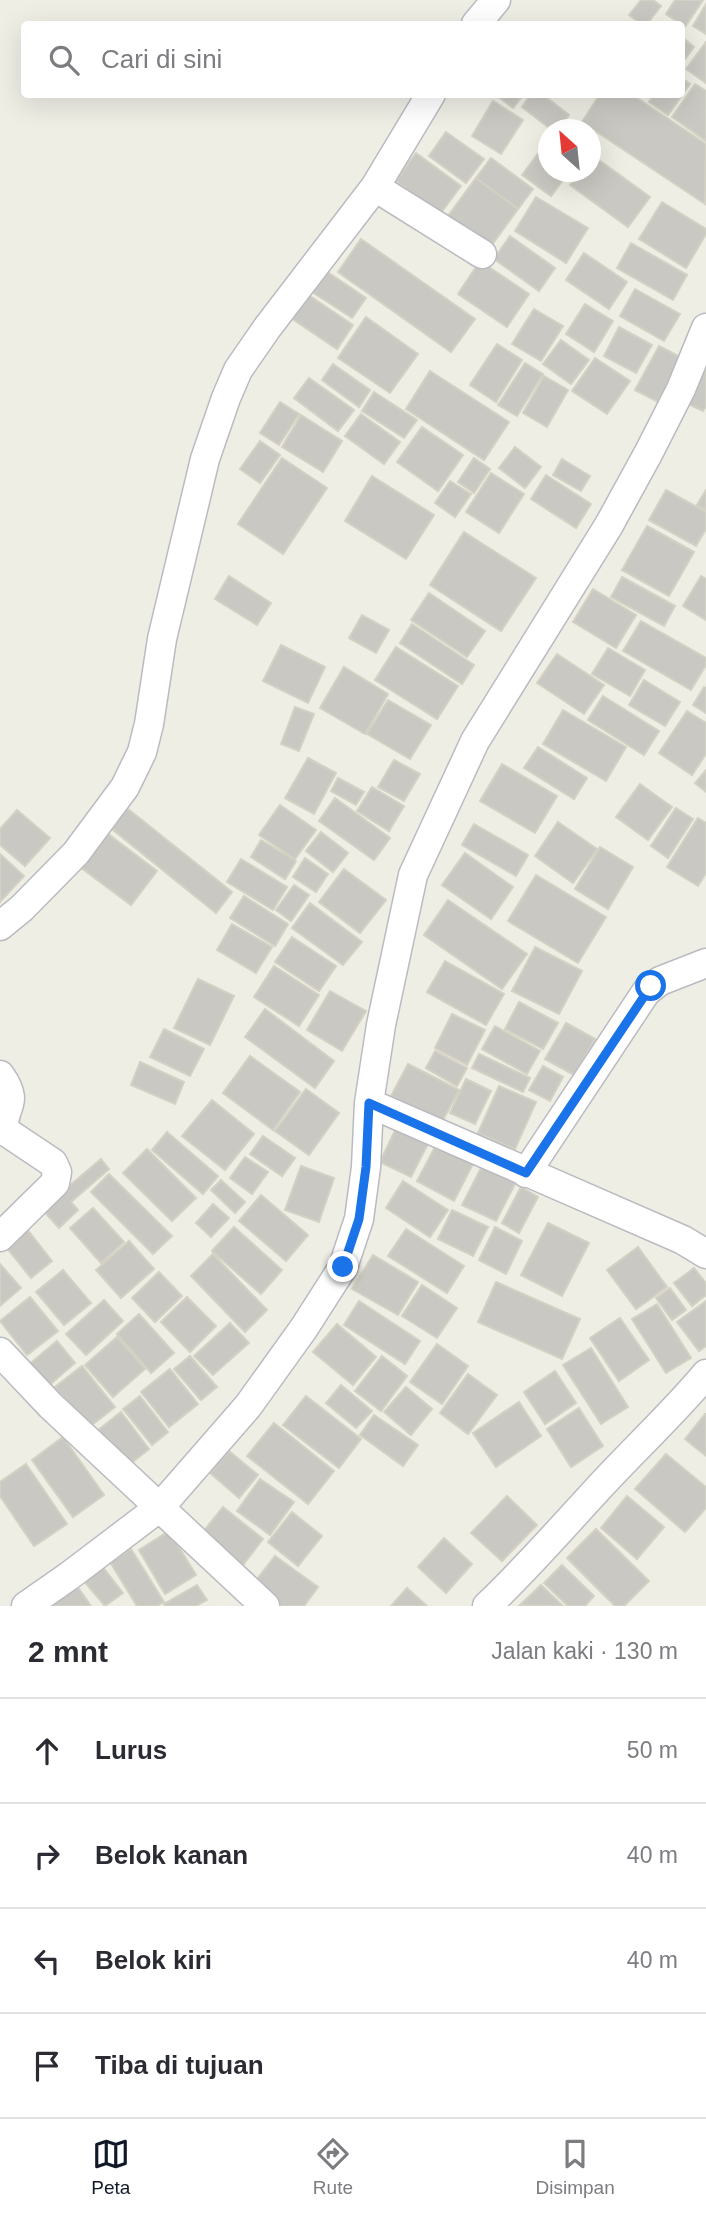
<!DOCTYPE html>
<html lang="id">
<head>
<meta charset="utf-8">
<style>
	:root { --surface:#fff; --page:#f2f2f3; --text:#2b2b33; --muted:#7c7c81; --line:#e1e1e2; --accent:#111827 }
	body { margin:0; font-family:Helvetica,sans-serif; background:var(--page); color:var(--text) }
	.compass { position:absolute; left:538px; top:119px; width:63px; height:63px; border-radius:50%; background:var(--surface); box-shadow:0 7px 28px #0002; rotate:333deg }
	.stop { position:absolute; width:21px; height:21px; margin:-16px; border:5px solid #1a73e8; border-radius:50%; background:#fff }
	.stop.end { background:#1a73e8; border-color:#fff; box-shadow:0 2px 7px #0008 }
	.list { margin:0; padding:0; list-style:none }
	h2 { display:flex; justify-content:space-between; align-items:center; height:91px; margin:0; padding:0 28px; font-size:30px }
	h2 small { font-size:23px; font-weight:400; color:var(--muted) }
	.list li { display:grid; grid-template-columns:46px 1fr auto; gap:21px; align-items:center; box-sizing:border-box; height:105px; padding:0 28px; border-top:2px solid var(--line) }
	.list b { display:block; font-size:26px; white-space:nowrap }
	.list em { font-size:23px; font-style:normal; color:var(--muted) }
	.icon { flex:none; width:38px; height:38px; fill:none; stroke:currentColor; stroke-width:2; stroke-linecap:round; stroke-linejoin:round }
	.map { position:relative; flex:none; width:706px; height:1606px; overflow:hidden }
	.search { position:absolute; background:var(--surface); box-shadow:0 7px 28px #0002; left:21px; right:21px; top:21px; height:77px; display:flex; align-items:center; gap:18px; box-sizing:border-box; padding:0 24px; border-radius:7px; color:var(--muted); font-size:26px }
	.sheet { height:511px; background:var(--surface) }
	nav { display:flex; justify-content:space-around; align-items:center; box-sizing:border-box; height:98px; border-top:2px solid var(--line); background:var(--surface); font-size:19px; color:var(--muted) }
	nav a { display:grid; justify-items:center; gap:4px }
	nav .on { color:var(--accent) }
	.map>svg:first-child { display:block }
</style>
</head>
<body>
<div class="map">
<svg width="706" height="1606" viewBox="0 0 706 1606">
	<rect width="100%" height="100%" fill="#efeee5"/>
	<!-- building -->
	<path fill="#cac8c2" stroke="#d3d1c3" stroke-width="2" d="M 641,0 L 653,0 L 661,6 L 647,24 L 641,24 L 629,15 Z
		M 675,0 L 703,0 L 685,27 L 666,14 Z
		M 706,4 L 706,34 L 693,26 Z
		M 682,37 L 694,47 L 682,63 Z
		M 706,42 L 706,83 L 686,69 Z
		M 682,78 L 690,84 L 668,115 L 649,102 L 654,94 L 682,94 Z
		M 695,84 L 706,91 L 706,141 L 672,117 Z
		M 495,94 L 524,94 L 513,108 Z
		M 531,94 L 542,94 L 569,115 L 558,130 L 552,130 L 522,107 Z
		M 600,94 L 631,94 L 706,144 L 705,204 L 582,122 Z
		M 493,101 L 523,120 L 501,154 L 472,136 Z
		M 446,132 L 484,159 L 466,183 L 429,156 Z
		M 545,144 L 548,146 L 548,172 L 569,172 L 551,196 L 522,175 Z
		M 416,153 L 461,186 L 440,214 L 396,181 Z
		M 592,155 L 650,197 L 628,227 L 570,185 L 580,172 L 590,172 Z
		M 491,158 L 533,189 L 518,209 L 476,178 Z
		M 476,178 L 518,209 L 491,246 L 448,216 Z
		M 536,197 L 588,228 L 566,263 L 515,231 Z
		M 662,202 L 706,229 L 706,234 L 686,268 L 639,239 Z
		M 510,236 L 555,268 L 539,291 L 494,259 Z
		M 361,239 L 475,319 L 451,352 L 338,272 Z
		M 631,243 L 687,275 L 673,300 L 617,268 Z
		M 584,253 L 627,282 L 609,309 L 566,280 Z
		M 480,261 L 529,294 L 507,327 L 458,294 Z
		M 323,269 L 366,298 L 352,318 L 309,290 Z
		M 635,289 L 680,314 L 664,341 L 620,316 Z
		M 301,290 L 353,325 L 337,349 L 285,314 Z
		M 585,304 L 613,321 L 594,352 L 566,334 Z
		M 534,309 L 563,326 L 541,361 L 512,344 Z
		M 366,317 L 418,354 L 390,393 L 338,358 Z
		M 619,327 L 652,345 L 636,373 L 604,356 Z
		M 561,340 L 589,360 L 571,384 L 543,364 Z
		M 497,344 L 522,360 L 496,402 L 470,385 Z
		M 659,346 L 682,358 L 658,402 L 635,390 Z
		M 595,358 L 630,381 L 607,414 L 572,391 Z
		M 706,359 L 706,406 L 703,411 L 682,401 Z
		M 525,363 L 543,374 L 517,416 L 498,405 Z
		M 333,364 L 370,390 L 359,407 L 322,380 Z
		M 430,371 L 509,422 L 484,460 L 406,409 Z
		M 544,376 L 568,390 L 547,427 L 523,413 Z
		M 309,378 L 354,410 L 338,431 L 294,398 Z
		M 374,392 L 417,420 L 404,438 L 362,411 Z
		M 280,402 L 299,414 L 279,445 L 260,433 Z
		M 361,414 L 400,442 L 384,464 L 345,436 Z
		M 301,415 L 342,441 L 323,472 L 282,447 Z
		M 422,427 L 463,455 L 438,491 L 397,462 Z
		M 260,441 L 280,455 L 260,483 L 240,469 Z
		M 515,447 L 541,467 L 525,488 L 499,468 Z
		M 282,458 L 327,488 L 283,554 L 238,524 Z
		M 474,458 L 490,469 L 474,493 L 458,482 Z
		M 562,459 L 590,476 L 581,491 L 553,475 Z
		M 491,473 L 524,494 L 499,533 L 466,512 Z
		M 546,475 L 591,504 L 576,528 L 531,499 Z
		M 372,476 L 434,515 L 406,559 L 345,521 Z
		M 450,481 L 471,494 L 455,517 L 435,503 Z
		M 666,490 L 706,512 L 706,529 L 696,546 L 649,520 Z
		M 706,490 L 706,510 L 697,505 Z
		M 647,526 L 694,552 L 669,596 L 622,570 Z
		M 464,532 L 536,578 L 501,631 L 430,585 Z
		M 229,576 L 271,603 L 257,625 L 215,599 Z
		M 701,576 L 706,579 L 706,620 L 683,606 Z
		M 622,577 L 675,606 L 664,626 L 611,597 Z
		M 593,589 L 636,615 L 616,648 L 573,622 Z
		M 429,593 L 485,631 L 467,657 L 411,620 Z
		M 362,615 L 389,630 L 376,653 L 349,638 Z
		M 641,621 L 706,658 L 706,665 L 691,690 L 623,651 Z
		M 412,624 L 474,665 L 462,684 L 400,643 Z
		M 281,645 L 325,667 L 308,703 L 263,681 Z
		M 396,647 L 458,686 L 437,719 L 375,680 Z
		M 608,648 L 645,670 L 630,696 L 592,674 Z
		M 557,654 L 604,685 L 584,714 L 537,683 Z
		M 344,667 L 388,694 L 365,734 L 320,708 Z
		M 644,680 L 680,702 L 665,726 L 629,705 Z
		M 704,687 L 706,688 L 706,713 L 693,705 Z
		M 603,696 L 659,731 L 644,755 L 588,720 Z
		M 388,700 L 431,725 L 410,759 L 367,734 Z
		M 295,707 L 314,714 L 299,751 L 281,744 Z
		M 563,710 L 626,747 L 606,781 L 543,744 Z
		M 687,711 L 706,723 L 706,754 L 692,775 L 659,753 Z
		M 538,747 L 587,778 L 574,799 L 524,768 Z
		M 308,758 L 336,773 L 314,814 L 285,798 Z
		M 394,760 L 420,774 L 404,801 L 378,787 Z
		M 502,764 L 557,796 L 535,833 L 480,801 Z
		M 706,770 L 706,792 L 695,783 Z
		M 338,778 L 364,792 L 356,805 L 331,791 Z
		M 640,784 L 672,807 L 648,840 L 616,817 Z
		M 372,787 L 404,806 L 389,831 L 357,811 Z
		M 335,798 L 390,838 L 374,860 L 319,821 Z
		M 123,805 L 232,892 L 216,913 L 107,825 Z
		M 280,805 L 316,830 L 295,859 L 259,835 Z
		M 676,808 L 693,819 L 668,858 L 651,846 Z
		M 17,810 L 50,838 L 25,866 L 0,845 L 0,829 Z
		M 698,818 L 706,823 L 706,873 L 698,886 L 667,867 Z
		M 558,822 L 597,849 L 573,883 L 535,856 Z
		M 474,824 L 528,855 L 516,876 L 462,845 Z
		M 103,830 L 157,871 L 131,905 L 76,864 Z
		M 321,832 L 348,853 L 333,872 L 306,851 Z
		M 261,840 L 296,861 L 285,879 L 251,857 Z
		M 600,847 L 633,867 L 608,909 L 575,889 Z
		M 465,853 L 513,887 L 491,919 L 442,885 Z
		M 0,854 L 24,876 L 0,902 Z
		M 305,858 L 328,874 L 316,892 L 293,877 Z
		M 241,859 L 287,887 L 273,910 L 227,882 Z
		M 344,869 L 386,900 L 360,933 L 319,902 Z
		M 536,875 L 606,917 L 578,963 L 508,921 Z
		M 294,885 L 309,895 L 291,921 L 276,910 Z
		M 244,896 L 288,924 L 275,946 L 230,918 Z
		M 448,900 L 527,954 L 502,989 L 424,935 Z
		M 310,903 L 362,942 L 343,965 L 292,928 Z
		M 232,924 L 272,947 L 256,973 L 217,950 Z
		M 292,937 L 336,966 L 319,991 L 275,962 Z
		M 535,947 L 582,971 L 559,1014 L 512,991 Z
		M 445,961 L 504,994 L 486,1025 L 427,992 Z
		M 274,966 L 319,995 L 299,1026 L 254,997 Z
		M 198,979 L 234,996 L 210,1045 L 174,1028 Z
		M 330,991 L 366,1011 L 342,1051 L 307,1030 Z
		M 519,1002 L 558,1023 L 543,1049 L 505,1029 Z
		M 265,1009 L 334,1061 L 315,1088 L 245,1037 Z
		M 452,1014 L 485,1030 L 467,1065 L 435,1048 Z
		M 566,1023 L 595,1039 L 574,1075 L 545,1059 Z
		M 495,1026 L 540,1051 L 527,1074 L 482,1049 Z
		M 164,1029 L 204,1049 L 190,1076 L 150,1057 Z
		M 435,1051 L 467,1068 L 457,1086 L 426,1068 Z
		M 479,1054 L 530,1078 L 523,1092 L 472,1068 Z
		M 250,1056 L 300,1092 L 273,1130 L 223,1093 Z
		M 140,1062 L 184,1082 L 175,1104 L 131,1085 Z
		M 408,1064 L 459,1090 L 442,1122 L 391,1096 Z
		M 543,1066 L 563,1077 L 550,1101 L 529,1090 Z
		M 466,1079 L 491,1091 L 475,1124 L 450,1113 Z
		M 499,1086 L 536,1102 L 515,1149 L 478,1133 Z
		M 306,1089 L 339,1113 L 309,1155 L 275,1131 Z
		M 212,1100 L 254,1134 L 225,1170 L 182,1136 Z
		M 397,1126 L 429,1142 L 411,1177 L 380,1162 Z
		M 167,1132 L 218,1176 L 203,1194 L 152,1150 Z
		M 263,1136 L 295,1158 L 282,1176 L 250,1154 Z
		M 436,1145 L 473,1164 L 454,1201 L 417,1181 Z
		M 147,1149 L 196,1198 L 172,1221 L 123,1173 Z
		M 245,1157 L 268,1172 L 252,1194 L 230,1178 Z
		M 101,1159 L 109,1169 L 71,1202 L 78,1210 L 59,1228 L 42,1209 Z
		M 484,1162 L 518,1178 L 496,1221 L 462,1205 Z
		M 301,1166 L 334,1178 L 319,1222 L 285,1210 Z
		M 109,1174 L 172,1236 L 153,1254 L 91,1192 Z
		M 221,1180 L 245,1202 L 235,1213 L 211,1190 Z
		M 403,1181 L 448,1210 L 430,1237 L 386,1208 Z
		M 521,1187 L 538,1197 L 519,1233 L 502,1223 Z
		M 261,1195 L 308,1235 L 286,1261 L 239,1221 Z
		M 213,1204 L 229,1218 L 211,1237 L 196,1223 Z
		M 93,1208 L 124,1242 L 101,1263 L 70,1228 Z
		M 452,1210 L 488,1227 L 473,1256 L 438,1239 Z
		M 548,1223 L 589,1243 L 562,1296 L 521,1275 Z
		M 234,1227 L 282,1270 L 261,1294 L 212,1251 Z
		M 495,1227 L 522,1241 L 506,1274 L 479,1260 Z
		M 27,1229 L 52,1261 L 31,1278 L 6,1247 Z
		M 406,1229 L 464,1266 L 447,1293 L 388,1256 Z
		M 129,1241 L 154,1269 L 121,1298 L 96,1270 Z
		M 638,1247 L 667,1287 L 636,1309 L 607,1270 Z
		M 213,1254 L 267,1310 L 245,1332 L 191,1276 Z
		M 373,1255 L 418,1282 L 398,1315 L 352,1289 Z
		M 0,1264 L 21,1288 L 0,1306 Z
		M 694,1268 L 706,1283 L 706,1295 L 692,1306 L 674,1283 Z
		M 63,1270 L 91,1303 L 64,1325 L 36,1292 Z
		M 159,1272 L 182,1296 L 155,1322 L 132,1298 Z
		M 496,1282 L 580,1319 L 562,1359 L 478,1322 Z
		M 422,1285 L 457,1308 L 437,1338 L 402,1316 Z
		M 670,1288 L 686,1310 L 672,1320 L 656,1298 Z
		M 30,1297 L 58,1331 L 27,1355 L 0,1321 Z
		M 187,1297 L 216,1326 L 190,1352 L 161,1322 Z
		M 104,1300 L 123,1321 L 86,1355 L 66,1334 Z
		M 359,1301 L 420,1341 L 405,1364 L 344,1325 Z
		M 706,1301 L 706,1346 L 699,1351 L 677,1322 Z
		M 657,1304 L 691,1358 L 666,1373 L 632,1319 Z
		M 139,1314 L 174,1353 L 151,1373 L 117,1334 Z
		M 620,1318 L 649,1360 L 619,1381 L 590,1338 Z
		M 230,1323 L 249,1343 L 213,1375 L 194,1356 Z
		M 337,1324 L 376,1357 L 353,1385 L 313,1352 Z
		M 117,1337 L 145,1369 L 113,1397 L 85,1365 Z
		M 57,1341 L 75,1363 L 46,1388 L 27,1366 Z
		M 437,1344 L 468,1366 L 442,1404 L 410,1382 Z
		M 591,1348 L 628,1407 L 601,1424 L 563,1365 Z
		M 190,1356 L 217,1387 L 201,1400 L 174,1369 Z
		M 382,1356 L 407,1376 L 381,1411 L 355,1391 Z
		M 82,1366 L 115,1407 L 88,1428 L 55,1387 Z
		M 170,1369 L 198,1404 L 169,1427 L 141,1392 Z
		M 555,1371 L 576,1403 L 545,1424 L 524,1392 Z
		M 468,1374 L 497,1395 L 468,1434 L 440,1413 Z
		M 341,1385 L 372,1411 L 356,1428 L 326,1403 Z
		M 406,1387 L 432,1409 L 411,1435 L 384,1412 Z
		M 140,1396 L 168,1432 L 152,1445 L 123,1409 Z
		M 306,1396 L 361,1439 L 339,1468 L 283,1425 Z
		M 519,1402 L 541,1436 L 496,1467 L 473,1433 Z
		M 579,1408 L 603,1446 L 571,1467 L 547,1429 Z
		M 121,1412 L 149,1449 L 125,1468 L 97,1431 Z
		M 705,1414 L 706,1414 L 706,1456 L 685,1439 Z
		M 374,1415 L 418,1445 L 403,1466 L 360,1435 Z
		M 274,1423 L 334,1471 L 308,1504 L 247,1456 Z
		M 63,1437 L 104,1495 L 73,1517 L 32,1460 Z
		M 229,1451 L 258,1475 L 239,1498 L 210,1473 Z
		M 666,1454 L 706,1487 L 706,1508 L 685,1532 L 635,1489 Z
		M 26,1464 L 67,1524 L 34,1546 L 0,1496 L 0,1482 Z
		M 260,1479 L 294,1502 L 270,1535 L 237,1511 Z
		M 507,1496 L 537,1525 L 502,1561 L 471,1533 Z
		M 627,1496 L 664,1527 L 637,1559 L 601,1528 Z
		M 223,1507 L 263,1539 L 239,1570 L 199,1537 Z
		M 292,1512 L 322,1536 L 298,1566 L 268,1542 Z
		M 596,1529 L 649,1581 L 624,1606 L 615,1606 L 567,1558 Z
		M 169,1531 L 196,1575 L 165,1594 L 139,1550 Z
		M 444,1538 L 472,1564 L 446,1593 L 418,1567 Z
		M 131,1549 L 164,1602 L 157,1606 L 137,1606 L 110,1562 Z
		M 275,1556 L 318,1587 L 304,1606 L 277,1606 L 251,1587 Z
		M 562,1565 L 594,1596 L 585,1606 L 568,1606 L 544,1583 Z
		M 102,1566 L 123,1593 L 105,1606 L 83,1580 Z
		M 197,1585 L 207,1600 L 196,1606 L 165,1606 L 164,1604 Z
		M 541,1585 L 563,1606 L 520,1605 Z
		M 77,1586 L 91,1606 L 51,1606 L 50,1604 Z
		M 407,1588 L 427,1606 L 391,1606 Z"/>
	<g fill="none" stroke-linecap="round" stroke-linejoin="round">
		<defs>
			<path id="minor" d="M 476,24 L 496,0
				M 375,187 L 482,254
				M 0,926 L 22,908 L 76,853 L 125,787 L 142,752 L 149,724 L 162,639 L 205,459 L 226,398 L 238,370 L 267,328 L 375,187 L 431,94
				M 0,1075 C 22,1106 0,1106 5,1131 L 53,1163 L 57,1172 L 55,1183 L 0,1237
				M 369,1103 L 683,1240 L 706,1254
				M 526,1173 L 646,992 L 660,981 L 706,963
				M 0,1352 L 51,1406 L 265,1606
				M 26,1606 L 69,1576 L 160,1507 L 248,1406 L 304,1328 L 343,1267 L 359,1219 L 366,1167 L 369,1103 L 381,1025 L 413,875 L 475,741 L 609,525 L 649,452 L 681,389 L 706,328
				M 487,1606 C 525,1570 559,1531 595,1492 C 631,1452 671,1416 706,1374"/>
		</defs>
		<!-- minor casing -->
		<use href="#minor" stroke="#babbc0" stroke-width="31"/>
		<!-- minor -->
		<use href="#minor" stroke="#fff" stroke-width="28"/>
	</g>
	<g fill="none" stroke-linecap="round" stroke-linejoin="round">
		<!-- route -->
		<path stroke="#1a73e8" stroke-width="9" d="M 343,1267 L 359,1219 L 366,1167 L 369,1103 L 526,1173 L 651,986"/>
	</g>
</svg>
<svg class="compass" viewBox="-18 -18 36 36"><path d="M0-13l5 13h-10z" fill="#e53935"/><path d="M0 13l5-13h-10z" fill="#7c7c81"/></svg>
<div class="stop" style="left:651px;top:986px"></div>
<div class="stop end" style="left:343px;top:1267px"></div>
<div class="search"><svg class="icon" aria-label="search" viewBox="0 0 24 24"><circle cx="10" cy="10" r="6"/><path d="M15 15l6 6"/></svg>Cari di sini</div>
</div>
<section class="sheet">
<h2>2 mnt<small>Jalan kaki · 130 m</small></h2>
<ul class="list">
<li><svg class="icon" aria-label="ahead" viewBox="0 0 24 24"><path d="M12 20V5M6 11l6-6 6 6"/></svg><div><b>Lurus</b></div><em>50 m</em></li>
<li><svg class="icon" aria-label="right" viewBox="0 0 24 24"><path d="M7 20v-9h11M14 6l5 5-5 5"/></svg><div><b>Belok kanan</b></div><em>40 m</em></li>
<li><svg class="icon" aria-label="left" viewBox="0 0 24 24"><path d="M17 20v-9H6M10 6l-5 5 5 5"/></svg><div><b>Belok kiri</b></div><em>40 m</em></li>
<li><svg class="icon" aria-label="arrive" viewBox="0 0 24 24"><path d="M6 21V4h12l-3 4 3 4H6"/></svg><div><b>Tiba di tujuan</b></div></li>
</ul>
</section>
<nav>
<a class="on"><svg class="icon" aria-label="map" viewBox="0 0 24 24"><path d="M3 6l6-2 6 2 6-2v14l-6 2-6-2-6 2zM9 4v14M15 6v14"/></svg>Peta</a>
<a><svg class="icon" aria-label="directions" viewBox="0 0 24 24"><path d="M12 3l9 9-9 9-9-9zM9 14v-3h6M13 9l2 2-2 2"/></svg>Rute</a>
<a><svg class="icon" aria-label="saved" viewBox="0 0 24 24"><path d="M7 4h10v16l-5-4-5 4z"/></svg>Disimpan</a>
</nav>
</body>
</html>
